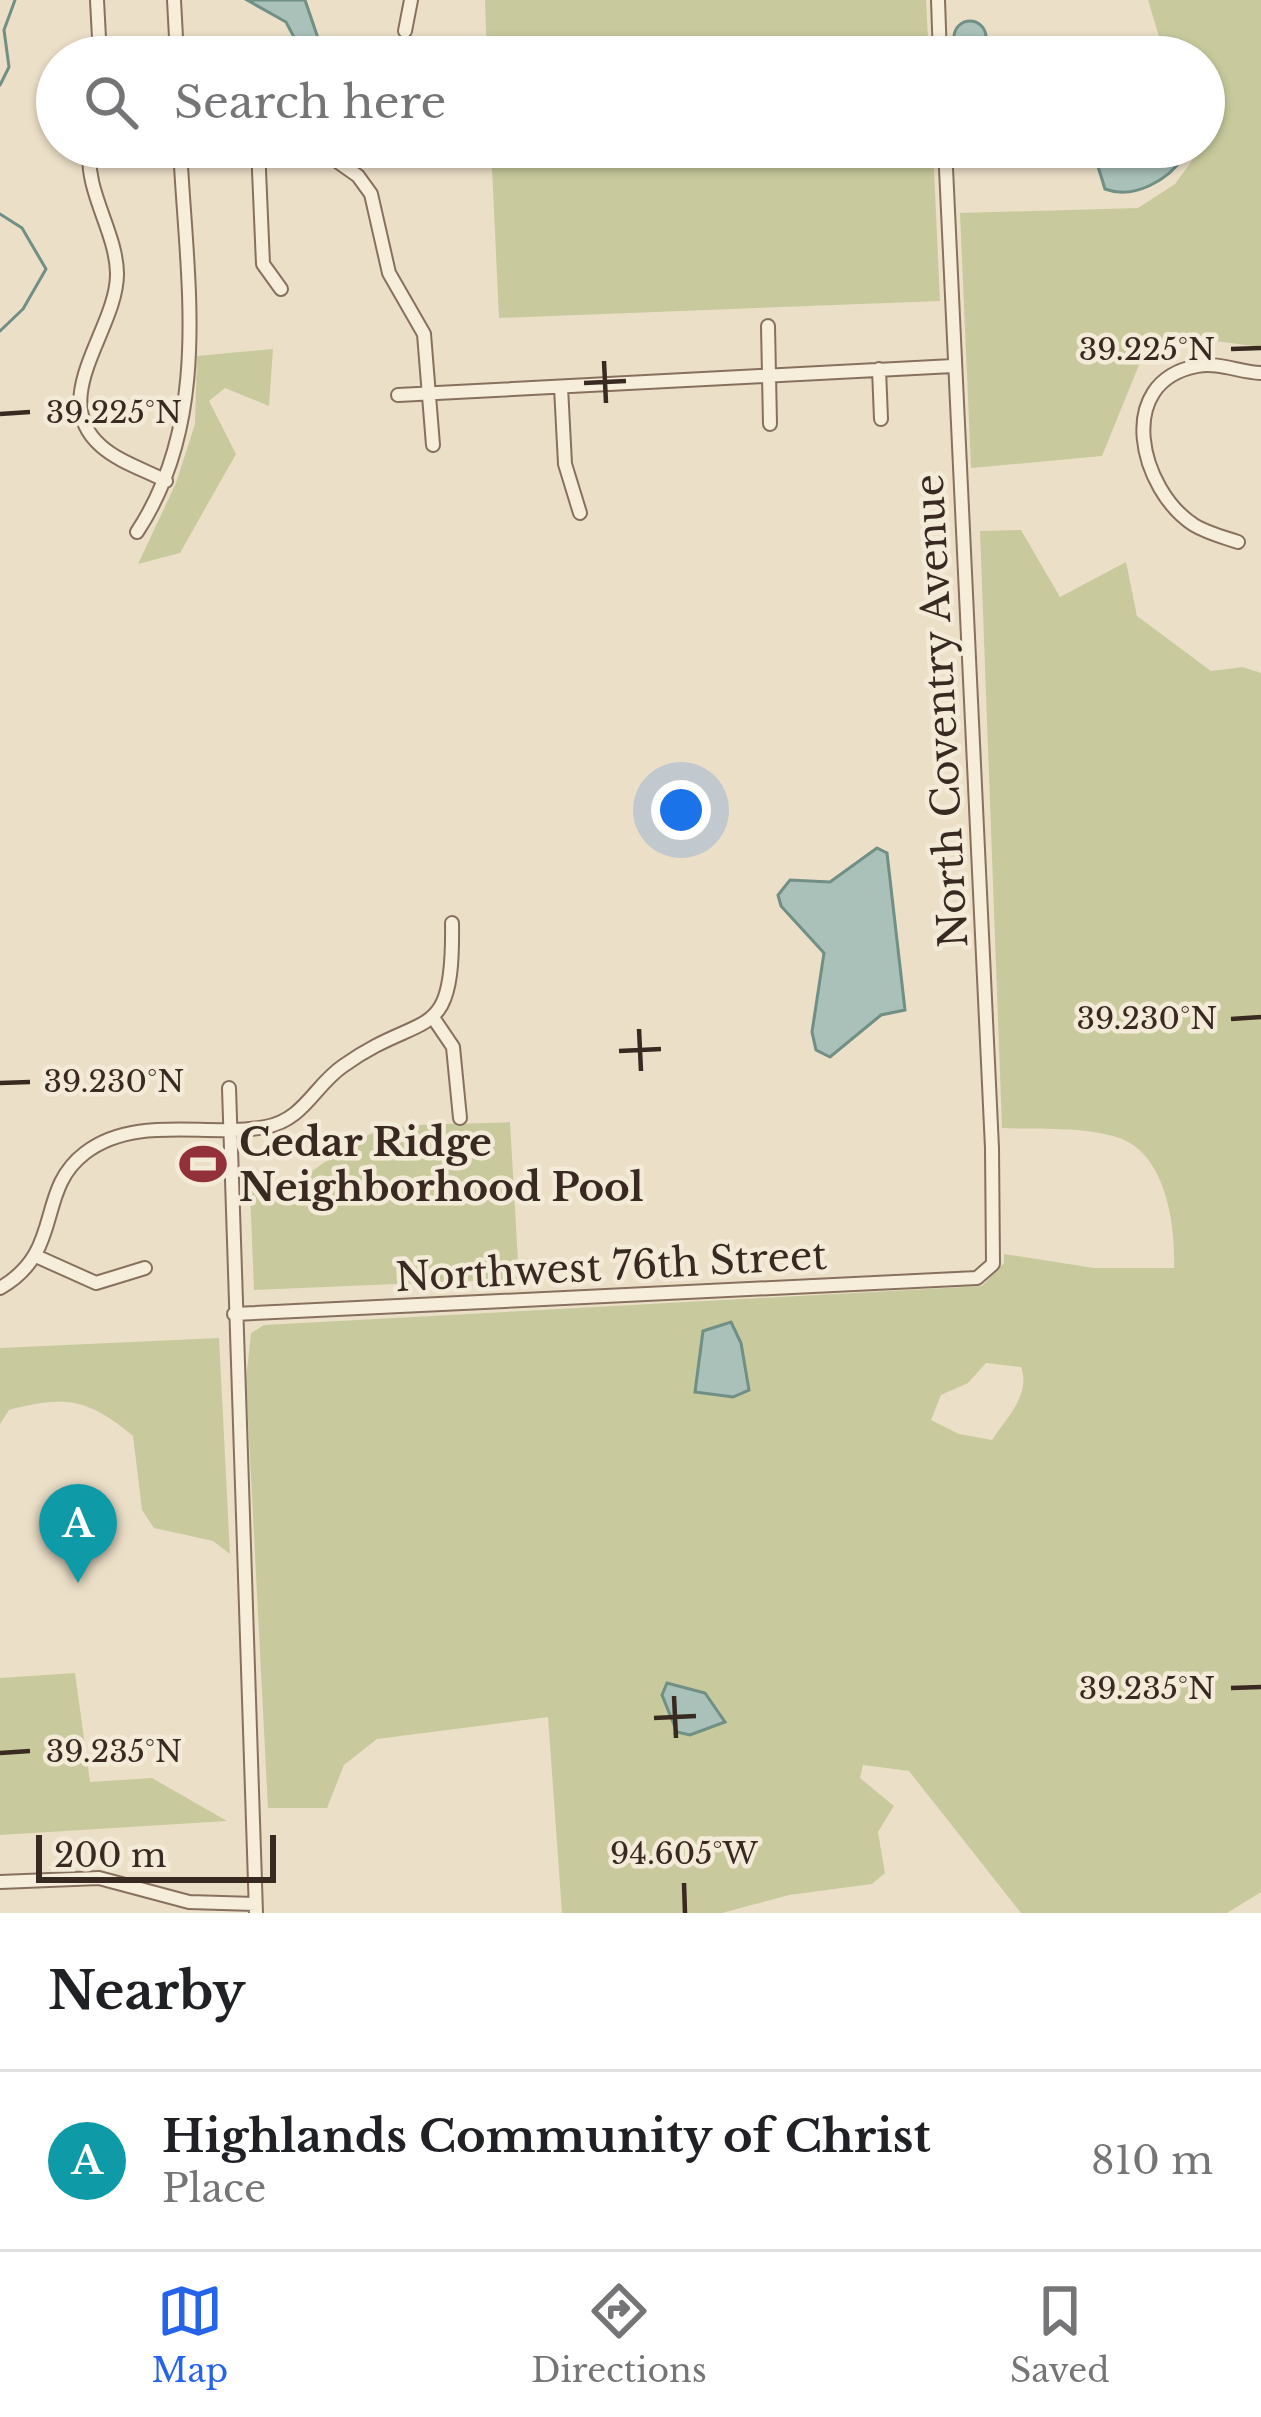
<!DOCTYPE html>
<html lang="en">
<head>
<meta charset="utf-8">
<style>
	:root { --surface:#fff; --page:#f6f6f6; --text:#202124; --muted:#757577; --line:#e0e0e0; --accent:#2563eb }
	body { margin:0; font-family:"Libre Baskerville",serif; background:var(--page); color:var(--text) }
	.scale { position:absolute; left:36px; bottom:30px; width:240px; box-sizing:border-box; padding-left:12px; border:6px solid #392a21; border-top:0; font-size:33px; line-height:42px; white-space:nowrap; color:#392a21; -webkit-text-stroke:9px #f4ead8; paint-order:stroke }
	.you { position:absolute; left:681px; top:810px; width:42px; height:42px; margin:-30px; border:9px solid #fff; border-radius:50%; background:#1a73e8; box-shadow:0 0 0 18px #1a73e833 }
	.badge { display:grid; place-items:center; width:78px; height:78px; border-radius:50%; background:var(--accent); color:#fff; font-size:39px; font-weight:700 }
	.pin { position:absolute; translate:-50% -99px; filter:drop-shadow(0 3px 6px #0008) }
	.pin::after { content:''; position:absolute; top:63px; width:42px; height:36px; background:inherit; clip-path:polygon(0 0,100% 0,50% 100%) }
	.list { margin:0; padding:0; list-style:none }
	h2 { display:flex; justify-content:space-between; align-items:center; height:156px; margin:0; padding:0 48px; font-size:51px }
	h2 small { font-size:39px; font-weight:400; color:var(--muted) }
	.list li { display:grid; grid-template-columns:78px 1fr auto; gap:36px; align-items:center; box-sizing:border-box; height:180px; padding:0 48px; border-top:3px solid var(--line) }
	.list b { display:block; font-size:45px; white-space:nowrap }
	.list p { margin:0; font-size:39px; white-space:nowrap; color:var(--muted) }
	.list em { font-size:39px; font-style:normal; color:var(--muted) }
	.icon { flex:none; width:66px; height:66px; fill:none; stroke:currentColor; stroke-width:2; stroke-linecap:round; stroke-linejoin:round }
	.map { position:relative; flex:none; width:1261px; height:1913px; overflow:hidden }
	.search { position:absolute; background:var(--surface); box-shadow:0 3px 9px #0004; left:36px; right:36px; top:36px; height:132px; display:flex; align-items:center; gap:30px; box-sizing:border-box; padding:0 42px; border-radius:66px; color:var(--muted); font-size:45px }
	.sheet { height:336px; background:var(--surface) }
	nav { display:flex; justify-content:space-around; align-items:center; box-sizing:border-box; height:168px; border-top:3px solid var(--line); background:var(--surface); font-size:33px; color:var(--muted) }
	nav a { display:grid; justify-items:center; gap:6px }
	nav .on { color:var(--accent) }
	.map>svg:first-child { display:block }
</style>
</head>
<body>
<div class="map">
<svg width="1261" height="1913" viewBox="0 0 1261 1913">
	<rect width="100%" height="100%" fill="#ecdfc8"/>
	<!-- green -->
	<path fill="#c8ca9d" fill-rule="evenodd" d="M 485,0 L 926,0 L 929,57 L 487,57 Z
		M 1148,0 L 1261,0 L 1261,347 L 1192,338 L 1139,365 L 1102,456 L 971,468 L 960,213 L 1138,208 L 1175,184 L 1196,155 L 1193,147 L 1204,147 L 1204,57 L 1165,57 Z
		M 491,147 L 933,147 L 940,301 L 499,318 Z
		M 273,349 L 269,406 L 225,388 L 209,401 L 236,454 L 180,553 L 138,564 L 176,483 L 195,424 L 197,356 Z
		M 1021,530 L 1060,597 L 1126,562 L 1137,616 L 1211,671 L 1243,667 L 1261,673 L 1261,1892 L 1227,1913 L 1021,1913 L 909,1771 L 863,1765 L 860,1778 L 894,1806 L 878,1832 L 885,1873 L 872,1884 L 789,1895 L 722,1913 L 562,1913 L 548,1717 L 377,1739 L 344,1765 L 327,1808 L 268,1808 L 246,1380 L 251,1333 L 264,1325 L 982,1286 L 1004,1263 L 1004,1254 L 1094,1268 L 1174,1268 C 1176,1226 1166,1151 1116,1137 C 1081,1126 1038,1130 1002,1128 L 980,531 ZM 986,1363 L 1021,1367 C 1031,1395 1007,1417 992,1440 L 959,1434 L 931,1420 L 941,1395 L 968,1383 Z
		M 510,1122 L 519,1279 L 254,1290 L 250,1191 C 314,1188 330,1146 377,1132 C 412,1121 472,1125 510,1122 Z
		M 219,1338 L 230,1554 L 213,1541 L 154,1528 L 142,1510 L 133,1436 C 88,1399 67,1395 9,1410 L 0,1424 L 0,1348 Z
		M 75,1673 L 90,1782 L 152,1778 L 227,1821 L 0,1835 L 0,1678 Z"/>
	<!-- water -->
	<path fill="#a9c1b8" stroke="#708f85" stroke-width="3" d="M 247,0 L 305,0 L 320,44 L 304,56 L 286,22 Z
		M954 37a16 16 0 1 1 32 0a16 16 0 1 1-32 0Z
		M 1111,147 L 1186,147 L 1185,155 C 1169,180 1134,200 1105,189 L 1096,160 Z
		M 877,848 L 887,853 L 905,1010 L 881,1015 L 830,1057 L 816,1050 L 812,1032 L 824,953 L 781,906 L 778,895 L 790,880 L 830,882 Z
		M 731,1322 L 741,1343 L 749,1390 L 733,1397 L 695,1392 L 703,1331 Z
		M 667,1683 L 705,1693 L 725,1722 L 690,1735 L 677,1732 L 662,1695 Z"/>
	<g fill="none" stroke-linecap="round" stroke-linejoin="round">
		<!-- stream -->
		<path stroke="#708f85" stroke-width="3" d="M 0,85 L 9,67 L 4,30 L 15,0
			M 0,214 L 22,228 L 46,269 L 23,309 L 0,331"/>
		<defs>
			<path id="minor" d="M 97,0 L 100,57
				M 174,0 L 177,56
				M 938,0 L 940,57
				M 405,31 L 411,0
				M 100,53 L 176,49 L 219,57
				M 90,147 C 84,191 116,230 117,273 C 118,329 46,398 101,446 C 119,462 145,470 166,481
				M 258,147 L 263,264 L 281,289
				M 317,147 L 358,176 L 371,194 L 389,273 L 424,334 L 433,445
				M 768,326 L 770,424
				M 879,369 L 881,419
				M 561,387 L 565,464 L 580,513
				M 398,395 L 953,366
				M 137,532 C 213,417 186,278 180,147
				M 1238,542 C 1223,537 1207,533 1194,525 C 1140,490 1113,382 1197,366 C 1219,362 1239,372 1261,373
				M 434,1019 L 453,1047 L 460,1118
				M 229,1088 L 256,1913
				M 38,1257 L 96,1283 L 145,1268
				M 0,1288 C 65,1251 35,1191 85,1153 C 136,1114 207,1138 265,1127 C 304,1120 314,1086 343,1066 C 424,1008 454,1048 452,923
				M 234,1314 L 977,1278 L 993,1264 L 992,1148 L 945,147
				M 0,1882 L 99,1878 L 189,1902 L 255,1904"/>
		</defs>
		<!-- minor casing -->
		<use href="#minor" stroke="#87715e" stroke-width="16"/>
		<!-- minor -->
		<use href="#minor" stroke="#f7eddb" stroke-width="12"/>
	</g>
	<!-- ticks -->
	<path fill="none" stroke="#392a21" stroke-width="4.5" d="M 1231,349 L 1261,348M 604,361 L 606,403M 584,383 L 626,381M 0,414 L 30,412M 1231,1019 L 1261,1017M 639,1029 L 641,1071M 619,1051 L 661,1049M 0,1083 L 30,1082M 1231,1688 L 1261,1687M 674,1696 L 676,1738M 654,1718 L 696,1716M 0,1753 L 30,1751M 684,1883 L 685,1913"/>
	<!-- icons -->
	<defs>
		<symbol id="stadium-bare" viewBox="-9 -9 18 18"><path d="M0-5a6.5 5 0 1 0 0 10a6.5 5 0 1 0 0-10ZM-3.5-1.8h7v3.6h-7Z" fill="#93313a" stroke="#f4ead8" stroke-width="2.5" paint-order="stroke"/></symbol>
	</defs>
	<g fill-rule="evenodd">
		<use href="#stadium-bare" x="170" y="1131" width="66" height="66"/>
	</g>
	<g text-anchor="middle" stroke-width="9" stroke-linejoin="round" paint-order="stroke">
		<!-- street labels -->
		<g font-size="39" fill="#392a21" stroke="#f4ead8">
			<text transform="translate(941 711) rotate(-93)" y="14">North Coventry Avenue</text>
			<text transform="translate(611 1266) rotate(-3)" y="14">Northwest 76th Street</text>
		</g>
		<!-- poi labels -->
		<g font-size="39" font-weight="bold" fill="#392a21" stroke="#f4ead8" text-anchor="start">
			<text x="239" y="1156">Cedar Ridge<tspan x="239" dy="45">Neighborhood Pool</tspan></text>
		</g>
	</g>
	<g font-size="30" text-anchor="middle" fill="#392a21" stroke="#f4ead8" stroke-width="9" stroke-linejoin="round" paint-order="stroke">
		<text x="1147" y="360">39.225°N</text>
		<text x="114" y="423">39.225°N</text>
		<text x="1147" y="1029">39.230°N</text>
		<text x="114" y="1092">39.230°N</text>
		<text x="1147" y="1699">39.235°N</text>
		<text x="114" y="1762">39.235°N</text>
		<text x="684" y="1864">94.605°W</text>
	</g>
</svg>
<div class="scale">200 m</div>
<div class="you"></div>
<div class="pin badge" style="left:78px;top:1583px;background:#0f9aa8">A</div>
<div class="search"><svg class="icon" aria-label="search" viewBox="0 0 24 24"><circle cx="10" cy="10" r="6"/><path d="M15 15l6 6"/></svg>Search here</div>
</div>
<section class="sheet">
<h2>Nearby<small></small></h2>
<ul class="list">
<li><span class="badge" style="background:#0f9aa8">A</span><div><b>Highlands Community of Christ</b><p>Place</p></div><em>810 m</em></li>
</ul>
</section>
<nav>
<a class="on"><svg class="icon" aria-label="map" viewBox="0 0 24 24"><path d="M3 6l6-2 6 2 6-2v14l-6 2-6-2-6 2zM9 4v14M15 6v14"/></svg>Map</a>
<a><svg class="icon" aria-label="directions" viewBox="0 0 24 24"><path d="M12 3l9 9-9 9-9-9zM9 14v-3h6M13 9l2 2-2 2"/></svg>Directions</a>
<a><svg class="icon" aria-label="saved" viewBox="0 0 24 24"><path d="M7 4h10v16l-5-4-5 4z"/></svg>Saved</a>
</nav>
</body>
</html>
